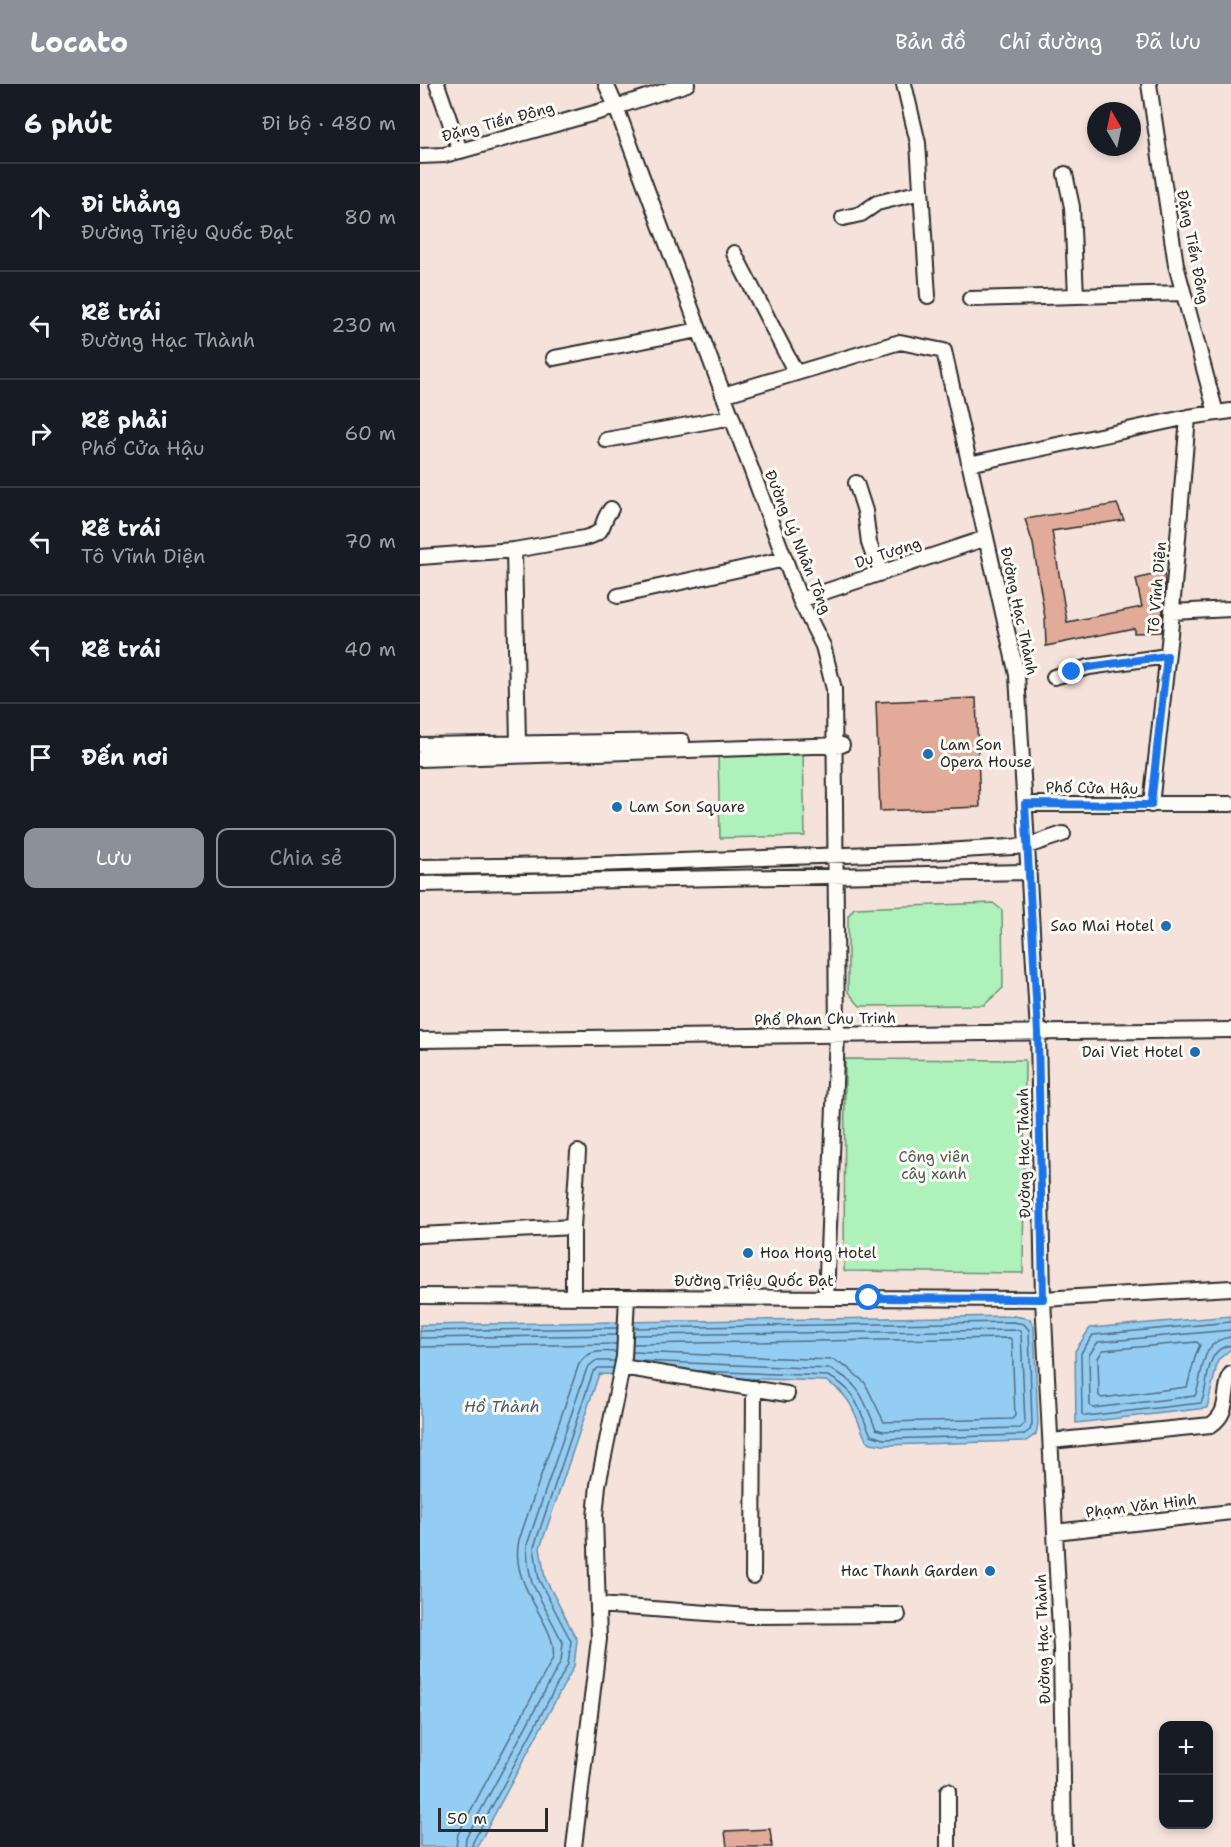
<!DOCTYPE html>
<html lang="vi">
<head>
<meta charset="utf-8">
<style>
	:root { --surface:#171b24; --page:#242831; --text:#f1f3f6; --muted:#9ea1a6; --line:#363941; --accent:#8c9099 }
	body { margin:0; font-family:"Shantell Sans",sans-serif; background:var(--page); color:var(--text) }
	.controls { position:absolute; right:18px; bottom:18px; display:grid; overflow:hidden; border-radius:12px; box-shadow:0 3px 9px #0003 }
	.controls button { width:54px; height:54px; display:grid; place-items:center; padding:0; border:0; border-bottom:2px solid var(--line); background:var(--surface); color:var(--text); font:30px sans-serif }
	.compass { position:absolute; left:667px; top:18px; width:54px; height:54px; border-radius:50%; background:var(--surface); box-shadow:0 3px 9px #0003; rotate:351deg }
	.scale { position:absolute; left:18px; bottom:15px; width:110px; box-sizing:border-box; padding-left:6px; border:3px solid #2b2b2b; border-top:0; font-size:16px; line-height:21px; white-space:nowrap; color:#2b2b2b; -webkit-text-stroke:4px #fdfcf7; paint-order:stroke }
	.stop { position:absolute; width:18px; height:18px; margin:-14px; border:4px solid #1a73e8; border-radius:50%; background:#fff }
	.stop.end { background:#1a73e8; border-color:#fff; box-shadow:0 2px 6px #0008 }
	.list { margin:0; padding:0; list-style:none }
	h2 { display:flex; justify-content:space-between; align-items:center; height:78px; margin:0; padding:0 24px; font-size:26px }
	h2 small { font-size:20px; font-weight:400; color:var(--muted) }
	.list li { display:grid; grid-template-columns:39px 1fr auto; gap:18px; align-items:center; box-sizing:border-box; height:108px; padding:0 24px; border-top:2px solid var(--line) }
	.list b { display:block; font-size:22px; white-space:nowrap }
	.list p { margin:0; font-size:20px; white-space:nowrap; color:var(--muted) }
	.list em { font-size:20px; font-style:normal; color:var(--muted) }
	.actions { display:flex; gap:12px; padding:18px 24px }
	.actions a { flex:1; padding:14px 0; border:2px solid var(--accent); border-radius:12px; text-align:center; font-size:21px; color:var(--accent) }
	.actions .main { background:var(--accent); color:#fff }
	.icon { flex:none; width:33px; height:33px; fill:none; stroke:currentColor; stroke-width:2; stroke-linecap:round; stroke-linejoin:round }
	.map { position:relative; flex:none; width:811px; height:1763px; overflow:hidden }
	header { display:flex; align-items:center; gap:36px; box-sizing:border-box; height:84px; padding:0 30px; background:var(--accent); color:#fff }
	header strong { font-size:28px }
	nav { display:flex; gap:33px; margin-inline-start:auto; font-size:21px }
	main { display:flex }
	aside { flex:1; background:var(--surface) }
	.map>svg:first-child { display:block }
</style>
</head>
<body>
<header>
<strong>Locato</strong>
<nav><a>Bản đồ</a><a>Chỉ đường</a><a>Đã lưu</a></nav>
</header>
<main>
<aside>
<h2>6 phút<small>Đi bộ · 480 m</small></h2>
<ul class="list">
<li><svg class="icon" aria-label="ahead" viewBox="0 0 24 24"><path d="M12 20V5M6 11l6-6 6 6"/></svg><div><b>Đi thẳng</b><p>Đường Triệu Quốc Đạt</p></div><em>80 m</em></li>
<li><svg class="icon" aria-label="left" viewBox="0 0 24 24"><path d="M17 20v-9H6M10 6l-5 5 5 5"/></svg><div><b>Rẽ trái</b><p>Đường Hạc Thành</p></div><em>230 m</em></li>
<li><svg class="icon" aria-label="right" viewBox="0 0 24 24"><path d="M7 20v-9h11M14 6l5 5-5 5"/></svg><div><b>Rẽ phải</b><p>Phố Cửa Hậu</p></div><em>60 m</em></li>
<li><svg class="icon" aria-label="left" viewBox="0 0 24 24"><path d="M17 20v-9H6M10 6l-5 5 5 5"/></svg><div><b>Rẽ trái</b><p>Tô Vĩnh Diện</p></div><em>70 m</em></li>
<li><svg class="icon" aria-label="left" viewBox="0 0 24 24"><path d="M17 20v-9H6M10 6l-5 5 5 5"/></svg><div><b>Rẽ trái</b></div><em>40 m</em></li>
<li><svg class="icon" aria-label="arrive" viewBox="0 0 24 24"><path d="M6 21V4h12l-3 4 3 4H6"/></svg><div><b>Đến nơi</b></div></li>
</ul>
<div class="actions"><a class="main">Lưu</a><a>Chia sẻ</a></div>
</aside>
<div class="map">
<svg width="811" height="1763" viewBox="0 0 811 1763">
	<rect width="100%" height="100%" fill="#f5e3db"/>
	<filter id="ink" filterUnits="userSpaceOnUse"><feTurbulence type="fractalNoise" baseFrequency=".0167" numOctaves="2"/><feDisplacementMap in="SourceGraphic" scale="12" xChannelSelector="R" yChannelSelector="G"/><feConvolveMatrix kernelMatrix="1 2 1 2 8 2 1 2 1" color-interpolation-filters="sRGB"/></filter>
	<g filter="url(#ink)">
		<!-- green -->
		<path fill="#aff1ba" stroke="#6d8e72" stroke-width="1.5" d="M 383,668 L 385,752 L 300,754 L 298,670 Z
			M 573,819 L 582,826 L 583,904 L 564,921 L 440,922 L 428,908 L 428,832 L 434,824 Z
			M 425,975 L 605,976 L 603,1189 L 424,1187 Z"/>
		<!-- water -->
		<path fill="#94cdf4" stroke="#6a8ca4" stroke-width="1.5" d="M 594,1232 L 610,1235 L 614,1243 L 618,1340 L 616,1350 L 606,1357 L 463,1361 L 451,1359 L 446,1356 C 435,1331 431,1310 406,1297 L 179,1290 L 120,1464 L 125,1494 L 157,1556 L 154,1582 L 57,1763 L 0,1763 L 0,1241 Z
			M 811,1232 L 811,1265 L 798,1276 L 787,1324 L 656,1339 L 655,1267 L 670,1244 Z"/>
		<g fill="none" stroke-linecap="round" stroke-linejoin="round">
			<!-- shore -->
			<path stroke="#556c7b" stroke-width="1.5" d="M 811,1238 L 673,1251 L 661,1269 L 662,1330 L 665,1332 L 781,1319 C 790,1301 783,1265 811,1261
				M 214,1244 L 593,1238 L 604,1240 L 609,1246 L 612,1340 L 610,1346 L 603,1351 L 463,1355 L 451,1351 C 438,1325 437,1306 408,1292 L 277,1287
				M 811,1246 L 678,1258 L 669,1271 L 670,1322 L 673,1324 L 775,1312 C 784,1292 778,1256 811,1253
				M 0,1247 L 197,1244
				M 213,1251 L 599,1246 L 601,1249 L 605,1339 L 600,1344 L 463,1347 L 456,1345 C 444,1317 441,1299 410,1285 L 219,1277
				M 0,1254 L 197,1251
				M 777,1258 L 780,1261 L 776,1270 L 767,1303 L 682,1314 L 679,1312 L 678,1274 L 683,1266 Z
				M 0,1263 L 196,1260
				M 213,1268 L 413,1276 L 428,1284 L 445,1299 L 464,1338 L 592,1335 L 595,1332 L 592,1257 L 590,1254 L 213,1260
				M 36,1763 L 38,1750 L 133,1574 C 139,1541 88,1503 99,1456 L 159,1280 C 168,1266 180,1267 196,1268
				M 45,1763 L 46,1754 L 141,1577 L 143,1559 L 112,1499 L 108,1480 L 107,1461 L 167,1284 L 175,1277 L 195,1277
				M 52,1763 L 53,1758 L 148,1580 L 151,1557 L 119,1496 L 114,1463 L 173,1288 L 178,1284 L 193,1284"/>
		</g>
		<!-- building -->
		<path fill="#e1aa99" stroke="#2b2b2b" stroke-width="1.5" d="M 697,420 L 704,436 L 632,447 L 647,538 L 722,523 L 716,495 L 744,488 L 745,499 L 741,548 L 714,549 L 714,544 L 626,562 L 625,534 L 613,460 L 605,435 Z
			M 556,614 L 560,723 L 460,727 L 456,618 Z
			M 350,1745 L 352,1763 L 307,1763 L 305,1747 Z"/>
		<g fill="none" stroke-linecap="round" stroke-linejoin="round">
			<defs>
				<path id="minor" d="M 17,0 L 40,67
					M 186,0 L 196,23 L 380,516 L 403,562 L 414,605 L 417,951 L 406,1214
					M 484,0 L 498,59 L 508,212
					M 729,0 L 756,181 L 796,329
					M 0,72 L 24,71 L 40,67 L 196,23 L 267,0
					M 645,90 L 652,123 L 656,212 L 763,209
					M 423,134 L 441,130 L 457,119 L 501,108
					M 314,169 L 376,289
					M 550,215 L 656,212
					M 134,274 L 279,246
					M 303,311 L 480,258 L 524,267 L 597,591 L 618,949 L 623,1215 L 641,1565 L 644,1763
					M 186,356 L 312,333
					M 549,380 L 768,333 L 811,327
					M 436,399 L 445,427 L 449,459 L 460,489
					M 94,466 L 98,659
					M 0,473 L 94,466 L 164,454 C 189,448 178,441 191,425
					M 198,512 L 365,475
					M 380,516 L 566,454
					M 752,528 L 811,525
					M 634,593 L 669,583 L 747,572
					M 0,661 L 262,657
					M 0,675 L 422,661
					M 605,720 L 811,720
					M 731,721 L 750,550 L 768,333
					M 0,783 L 148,781 L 509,768 L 607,762 L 643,750
					M 0,800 L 609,788
					M 0,956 L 811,946
					M 0,1151 L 153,1143
					M 0,1212 L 623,1215 L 811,1204
					M 153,1213 L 153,1143 L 158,1068
					M 202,1283 L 367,1310
					M 631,1357 L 791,1341 C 811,1327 802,1310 811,1290
					M 635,1448 L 811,1428
					M 333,1492 L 334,1304
					M 178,1521 L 329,1532 L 478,1531
					M 528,1707 L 528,1763
					M 154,1763 L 179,1555 L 175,1433 L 178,1401 L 204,1273 L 207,1213"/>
			</defs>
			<!-- minor casing -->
			<use href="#minor" stroke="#2b2b2b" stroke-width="18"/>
			<!-- minor -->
			<use href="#minor" stroke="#fdfcf7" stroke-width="14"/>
		</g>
	</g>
	<g fill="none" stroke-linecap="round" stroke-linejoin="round" filter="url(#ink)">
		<!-- route -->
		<path stroke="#1a73e8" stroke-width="8" d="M 449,1214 L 623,1215 L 618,949 L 605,720 L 731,721 L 747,572 L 669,583 L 652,588"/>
	</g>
	<!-- markers -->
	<g fill="#1f6fb2" stroke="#fdfcf7" stroke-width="2">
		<circle cx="508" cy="670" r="6"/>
		<circle cx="197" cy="723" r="6"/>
		<circle cx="746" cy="842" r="6"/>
		<circle cx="775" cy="968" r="6"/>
		<circle cx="328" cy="1169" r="6"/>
		<circle cx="570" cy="1487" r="6"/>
	</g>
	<g text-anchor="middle" stroke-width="6" stroke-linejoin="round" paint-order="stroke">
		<!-- street labels -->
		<g font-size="15" fill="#2b2b2b" stroke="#fdfcf7">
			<text transform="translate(78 38) rotate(-15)" y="5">Đặng Tiến Đông</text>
			<text transform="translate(773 163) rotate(79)" y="5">Đặng Tiến Đông</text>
			<text transform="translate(378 458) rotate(68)" y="5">Đường Lý Nhân Tông</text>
			<text transform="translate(468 469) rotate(-18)" y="5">Dụ Tượng</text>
			<text transform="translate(737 504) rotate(-85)" y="5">Tô Vĩnh Diện</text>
			<text transform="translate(599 527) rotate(78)" y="5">Đường Hạc Thành</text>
			<text transform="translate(672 704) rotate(1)" y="5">Phố Cửa Hậu</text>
			<text transform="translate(405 935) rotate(-1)" y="5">Phố Phan Chu Trinh</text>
			<text transform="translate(604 1069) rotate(-91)" y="5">Đường Hạc Thành</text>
			<text x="334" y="1202">Đường Triệu Quốc Đạt</text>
			<text transform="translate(721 1422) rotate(-7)" y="5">Phạm Văn Hinh</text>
			<text transform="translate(623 1555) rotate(-92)" y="5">Đường Hạc Thành</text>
		</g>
		<!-- poi labels -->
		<g font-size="15" fill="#2b2b2b" stroke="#fdfcf7" text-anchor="start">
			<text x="520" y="666">Lam Son<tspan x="520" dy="17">Opera House</tspan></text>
			<text x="209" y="728">Lam Son Square</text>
			<text x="734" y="847" text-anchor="end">Sao Mai Hotel</text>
			<text x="763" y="973" text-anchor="end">Dai Viet Hotel</text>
			<text x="340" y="1174">Hoa Hong Hotel</text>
			<text x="558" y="1492" text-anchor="end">Hac Thanh Garden</text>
		</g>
		<!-- park labels -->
		<g font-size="15" fill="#4c5c4f" stroke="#fdfcf7">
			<text x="514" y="1078">Công viên<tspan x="514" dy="17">cây xanh</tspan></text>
		</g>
		<!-- water labels -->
		<g font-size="16" font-style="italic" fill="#4a5c67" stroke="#fdfcf7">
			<text x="82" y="1328">Hồ Thành</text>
		</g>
	</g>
</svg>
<div class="controls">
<button>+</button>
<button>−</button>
</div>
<svg class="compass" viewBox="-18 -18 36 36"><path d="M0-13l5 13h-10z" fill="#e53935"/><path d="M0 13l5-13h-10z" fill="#9ea1a6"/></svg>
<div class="scale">50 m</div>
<div class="stop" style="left:449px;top:1214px"></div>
<div class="stop end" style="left:652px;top:588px"></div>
</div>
</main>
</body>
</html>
